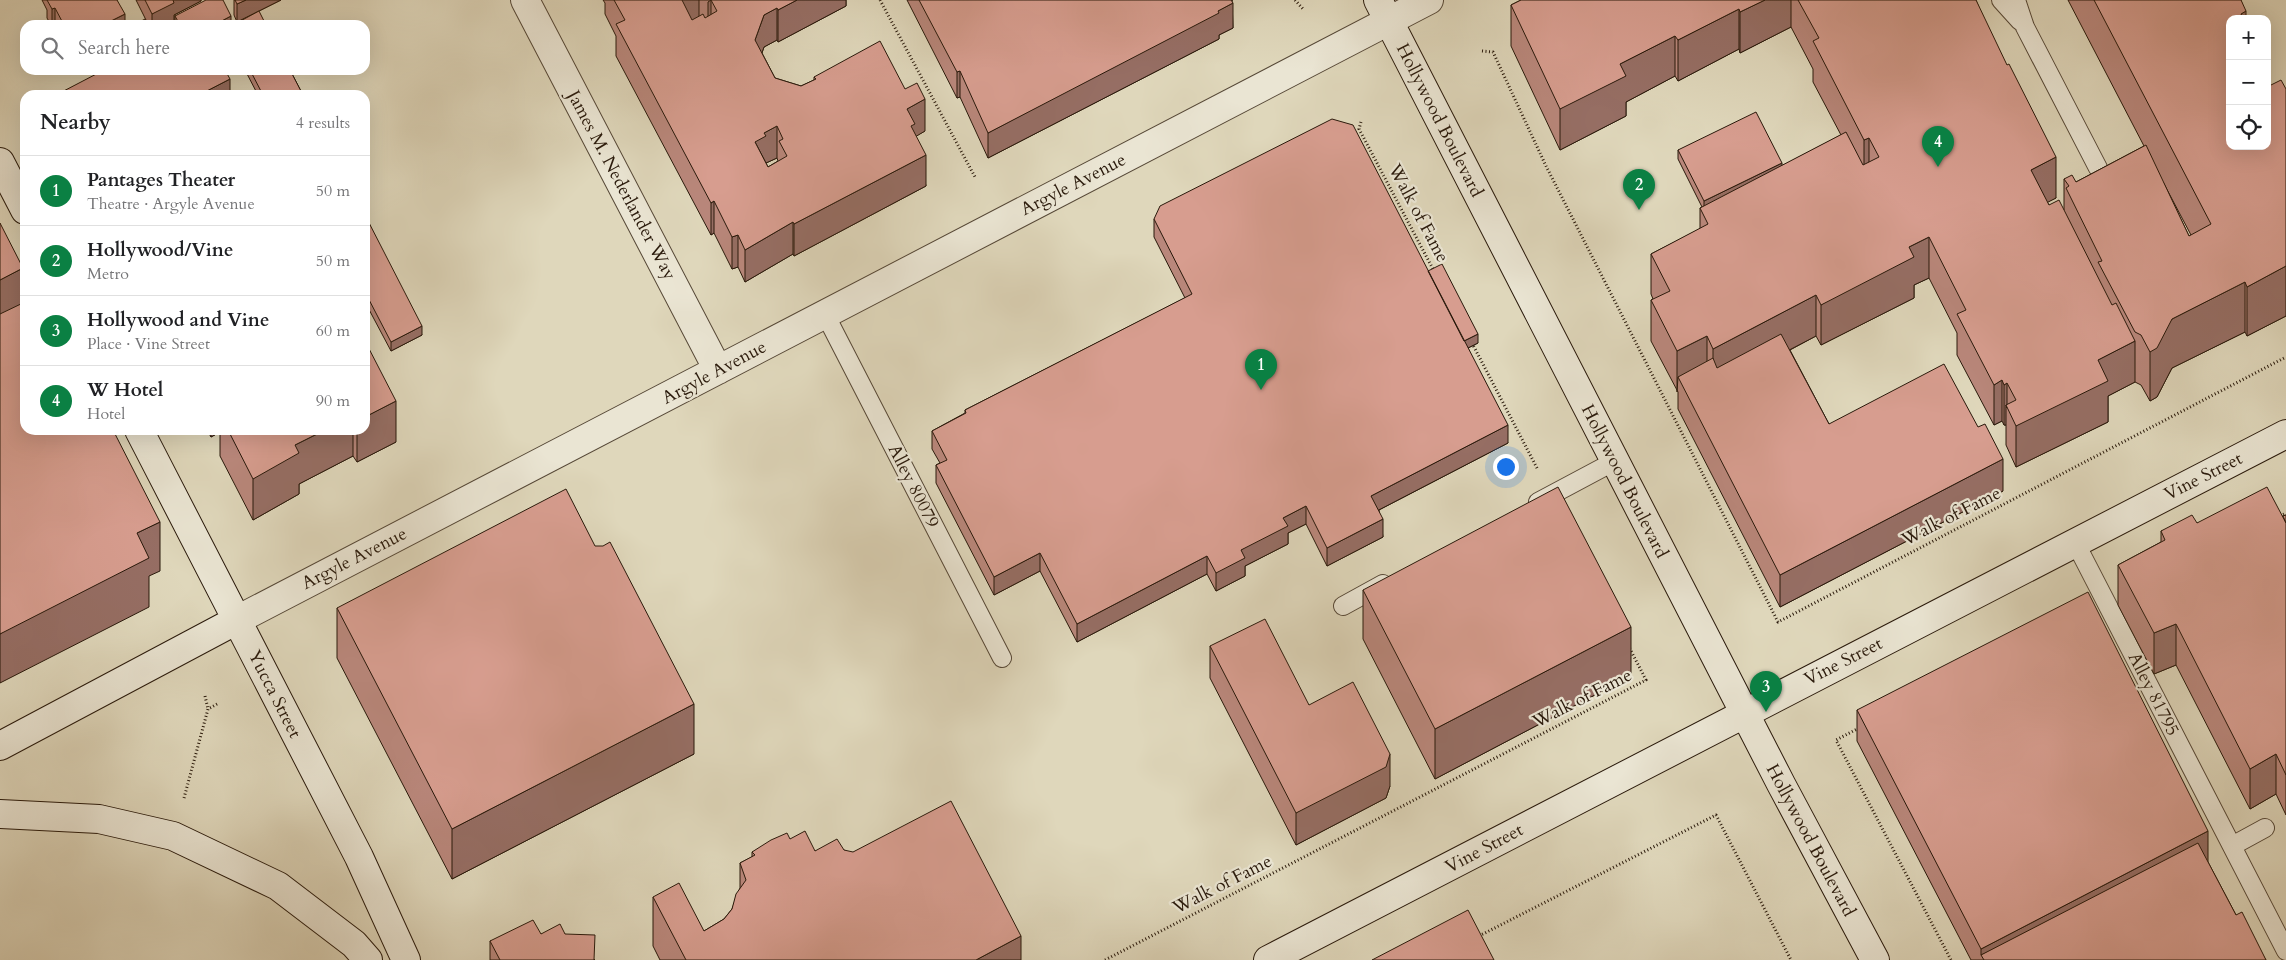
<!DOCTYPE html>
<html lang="en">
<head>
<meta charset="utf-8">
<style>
	:root { --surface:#fff; --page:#f6f6f6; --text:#202124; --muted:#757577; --line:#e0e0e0; --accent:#0b8043 }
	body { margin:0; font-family:Cardo,serif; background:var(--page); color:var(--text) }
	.controls { position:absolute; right:15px; top:15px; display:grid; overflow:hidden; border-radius:10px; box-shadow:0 5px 20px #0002 }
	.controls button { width:45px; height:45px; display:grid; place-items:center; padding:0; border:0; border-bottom:1px solid var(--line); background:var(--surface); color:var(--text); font:25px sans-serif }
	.you { position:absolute; left:1505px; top:466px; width:18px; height:18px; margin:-12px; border:4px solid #fff; border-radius:50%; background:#1a73e8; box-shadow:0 0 0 8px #1a73e833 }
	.badge { display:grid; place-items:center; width:32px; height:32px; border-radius:50%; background:var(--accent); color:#fff; font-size:16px; font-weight:700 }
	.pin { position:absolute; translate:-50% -41px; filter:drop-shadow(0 1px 2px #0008) }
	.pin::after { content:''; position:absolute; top:26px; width:18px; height:15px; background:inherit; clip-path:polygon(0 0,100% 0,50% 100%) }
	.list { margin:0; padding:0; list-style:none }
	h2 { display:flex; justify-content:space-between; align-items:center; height:65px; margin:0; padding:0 20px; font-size:21px }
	h2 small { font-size:16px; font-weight:400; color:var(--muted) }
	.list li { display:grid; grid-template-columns:32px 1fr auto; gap:15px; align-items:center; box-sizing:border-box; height:70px; padding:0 20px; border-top:1px solid var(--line) }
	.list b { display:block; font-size:19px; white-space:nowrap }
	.list p { margin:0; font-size:16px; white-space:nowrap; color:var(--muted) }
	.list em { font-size:16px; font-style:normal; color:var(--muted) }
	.icon { flex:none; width:28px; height:28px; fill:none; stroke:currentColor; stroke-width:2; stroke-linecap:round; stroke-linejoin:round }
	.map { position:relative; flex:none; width:2286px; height:960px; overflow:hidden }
	.search { position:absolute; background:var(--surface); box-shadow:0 5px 20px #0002; left:20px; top:20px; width:350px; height:55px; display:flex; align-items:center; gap:12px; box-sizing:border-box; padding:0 18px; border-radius:15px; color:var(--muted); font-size:19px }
	.panel { position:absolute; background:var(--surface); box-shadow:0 5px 20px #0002; left:20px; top:90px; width:350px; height:345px; border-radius:15px }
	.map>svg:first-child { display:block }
</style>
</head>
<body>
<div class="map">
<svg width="2286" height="960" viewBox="0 0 2286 960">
	<rect width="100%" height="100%" fill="#dfd7bb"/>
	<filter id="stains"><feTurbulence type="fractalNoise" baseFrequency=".004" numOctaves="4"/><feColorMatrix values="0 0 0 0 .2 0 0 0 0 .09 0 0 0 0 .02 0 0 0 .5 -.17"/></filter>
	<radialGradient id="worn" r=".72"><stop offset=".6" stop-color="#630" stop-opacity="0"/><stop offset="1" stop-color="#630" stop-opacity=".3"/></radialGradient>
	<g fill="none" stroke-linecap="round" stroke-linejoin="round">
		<defs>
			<path id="lane" d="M 2001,0 L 2020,21
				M 2016,0 L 2025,27 L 2098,168
				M 825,314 L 1002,658
				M 1538,502 L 1615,461
				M 2075,542 L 2286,951
				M 1343,606 L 1383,584
				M 2232,846 L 2265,828"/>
			<path id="street" d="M 525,0 L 718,370
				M 237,620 L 1429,0"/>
			<path id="secondary" d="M 1378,0 L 1781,784 L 1875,960
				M 0,162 L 25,210
				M 139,430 L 359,857 L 406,960
				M 0,746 L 237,620
				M 0,814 L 99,819 L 173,836 L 278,886 L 354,944 L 368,960
				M 1268,960 L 2286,434"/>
		</defs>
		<!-- lane casing -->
		<use href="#lane" stroke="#564837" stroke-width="20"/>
		<!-- street casing -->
		<use href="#street" stroke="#564837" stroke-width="30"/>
		<!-- secondary casing -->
		<use href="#secondary" stroke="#29190b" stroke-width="30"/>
		<!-- path -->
		<path stroke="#29190b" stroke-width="3" stroke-dasharray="1 2.5" stroke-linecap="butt" d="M 880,0 L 975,177
			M 1295,0 L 1303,9
			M 1482,51 L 1493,52 L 1546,166 L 1778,622 L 2286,357
			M 1361,122 L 1359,129 L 1434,271
			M 1472,343 L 1538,470
			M 2280,516 L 2286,513
			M 205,696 L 208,709
			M 1859,728 L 1836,740 L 1951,960
			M 184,798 L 208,709 L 219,703
			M 1479,936 L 1716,815 L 1791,960
			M 1105,960 L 1646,680 L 1629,647"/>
		<!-- lane -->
		<use href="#lane" stroke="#eae5d3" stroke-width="18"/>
		<!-- street -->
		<use href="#street" stroke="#eae5d3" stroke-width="28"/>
		<!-- secondary -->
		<use href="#secondary" stroke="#eae5d3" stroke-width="28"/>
	</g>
	<!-- wall -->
	<path fill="#b9877b" stroke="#29190b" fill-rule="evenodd" d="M 42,0 L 117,0 L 125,25 L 51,25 L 47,18 L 47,10 Z
		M 136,0 L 201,0 L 201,1 L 174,15 L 174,21 L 165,25 L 134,25 L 146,20 Z
		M 234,0 L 281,0 L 237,22 L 234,15 Z
		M 603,0 L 846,0 L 846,6 L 778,42 L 777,40 L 764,47 L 762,53 L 775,78 L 801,86 L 814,80 L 814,77 L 925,131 L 916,136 L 926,186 L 794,256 L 793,254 L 745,282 L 738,267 L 732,269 L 714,233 L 711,235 L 616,56 L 616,36 L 605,14 L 605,3 ZM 777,158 L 778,161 L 768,167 L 766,163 Z
		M 907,0 L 1233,0 L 1232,0 L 1233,28 L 1219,35 L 1219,39 L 988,158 L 960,97 L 957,98 Z
		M 1521,0 L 1976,0 L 2056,198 L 2047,202 L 2049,205 L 2064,210 L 2064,179 L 2076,182 L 2144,146 L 2068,0 L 2241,0 L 2246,19 L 2230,146 L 2286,89 L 2286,316 L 2247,336 L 2245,332 L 2172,368 L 2157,397 L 2150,401 L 2141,385 L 2135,382 L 2108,396 L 2108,422 L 2016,467 L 2006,445 L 2006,425 L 2004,425 L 2002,421 L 1994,425 L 1957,355 L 1957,333 L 1929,278 L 1914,285 L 1914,298 L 1821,345 L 1816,336 L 1790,350 L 1829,424 L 2003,491 L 1780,607 L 1678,409 L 1678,392 L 1651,341 L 1651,300 L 1653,299 L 1651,294 L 1651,254 L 1700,229 L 1700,208 L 1702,207 L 1678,159 L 1678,150 L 1782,166 L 1841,135 L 1813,82 L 1813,69 L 1791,27 L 1740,53 L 1739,49 L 1678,81 L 1675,76 L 1626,102 L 1626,116 L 1560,150 L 1511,46 L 1511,5 ZM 2163,182 L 2191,235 L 2189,236 Z
		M 175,16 L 231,25 L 175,25 Z
		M 245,70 L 290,70 L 303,95 L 258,95 Z
		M 365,215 L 422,335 L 391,351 L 365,302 Z
		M 1154,219 L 1428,271 L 1478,343 L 1468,348 L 1508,443 L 1379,510 L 1383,537 L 1327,566 L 1306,524 L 1288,533 L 1288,544 L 1245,566 L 1245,576 L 1216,591 L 1207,574 L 1077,642 L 1040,571 L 994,595 L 936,483 L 936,465 L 940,463 L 932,449 L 932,431 L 965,413 L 965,410 L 1185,298 L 1154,237 Z
		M 207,430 L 365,430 L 396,442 L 357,462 L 353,456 L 299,484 L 299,494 L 253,520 L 220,456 L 220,432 L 211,437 Z
		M 2286,515 L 2286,815 L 2276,794 L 2250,809 L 2176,665 L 2154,674 L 2118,605 L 2118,565 L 2161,542 L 2161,531 L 2197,523 L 2283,516 Z
		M 1363,590 L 1631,676 L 1435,779 L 1363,639 Z
		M 337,608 L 694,754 L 452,879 L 337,658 Z
		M 1210,646 L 1309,705 L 1390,786 L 1386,798 L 1296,845 L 1210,678 Z
		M 1857,710 L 2208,862 L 2236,915 L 2266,960 L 1971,960 L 1857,741 Z
		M 790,839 L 815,851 L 844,850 L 1021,960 L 660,960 L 653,946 L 653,897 L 704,931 L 724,919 L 732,909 L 740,888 L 740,863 L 752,857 L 752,852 Z
		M 541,934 L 565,934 L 595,960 L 490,960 L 490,941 Z"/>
	<!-- shaded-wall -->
	<path fill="#966e64" stroke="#29190b" d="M 172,0 L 201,0 L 201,1 L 174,15 L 174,21 L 165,25 L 152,25 L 152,14 Z
		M 246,0 L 281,0 L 237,22 L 237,4 Z
		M 680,0 L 699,0 L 699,18 L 680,29 Z
		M 711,0 L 711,32 L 708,33 L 708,2 Z
		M 797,0 L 846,0 L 846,6 L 778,42 L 778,10 Z
		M 1765,0 L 1791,0 L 1791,27 L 1740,53 L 1740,12 Z
		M 1233,3 L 1233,28 L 1219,35 L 1219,39 L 988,158 L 988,133 Z
		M 55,8 L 55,25 L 52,25 L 52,9 Z
		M 777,8 L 777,40 L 764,47 L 755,72 L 755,40 L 764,15 Z
		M 1739,9 L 1739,49 L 1678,81 L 1678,40 Z
		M 2246,11 L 2246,19 L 2241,19 L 2241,14 Z
		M 125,14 L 125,25 L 103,25 Z
		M 231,16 L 231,25 L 214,25 Z
		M 1675,36 L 1675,76 L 1626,102 L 1626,116 L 1560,150 L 1560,109 L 1620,64 Z
		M 960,71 L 960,97 L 957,98 L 957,72 Z
		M 230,79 L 230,95 L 199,95 Z
		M 925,99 L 925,131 L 915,137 L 915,156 L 907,109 Z
		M 777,126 L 777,158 L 766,163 L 755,142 L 764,133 Z
		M 1869,138 L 1869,178 L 1864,181 L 1864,140 Z
		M 926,155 L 926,186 L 794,256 L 794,224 Z
		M 2056,157 L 2056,198 L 2031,211 L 2031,170 Z
		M 1782,163 L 1782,172 L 1704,211 L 1704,201 Z
		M 714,201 L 714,233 L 711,235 L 711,203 Z
		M 793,222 L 793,254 L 745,282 L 745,250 Z
		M 738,235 L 738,267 L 732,269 L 732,237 Z
		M 1929,237 L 1929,278 L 1914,285 L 1914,298 L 1821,345 L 1821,305 L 1909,247 Z
		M 2286,266 L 2286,316 L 2247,336 L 2247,287 Z
		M 23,268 L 23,309 L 0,321 L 0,280 Z
		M 2245,282 L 2245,332 L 2172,368 L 2157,397 L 2150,401 L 2150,352 L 2172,319 Z
		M 1816,295 L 1816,336 L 1713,390 L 1713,349 Z
		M 422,326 L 422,335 L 391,351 L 391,342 Z
		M 1478,334 L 1478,343 L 1462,351 L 1462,342 Z
		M 1707,336 L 1707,377 L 1678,377 L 1677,392 L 1677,351 Z
		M 2135,341 L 2135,382 L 2108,396 L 2108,422 L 2016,467 L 2016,426 L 2098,360 Z
		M 2002,380 L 2002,421 L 1994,425 L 1994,385 Z
		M 2007,383 L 2007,408 L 2006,405 L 2006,425 L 2004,425 L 2004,385 Z
		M 396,401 L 396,442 L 357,462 L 357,430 L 365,430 L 365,417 Z
		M 1508,425 L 1508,443 L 1371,514 L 1371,496 Z
		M 211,430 L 220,430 L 220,432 L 211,437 Z
		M 325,430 L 353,430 L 353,456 L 299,484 L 299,494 L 253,520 L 253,479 L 295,445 Z
		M 2003,459 L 2003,491 L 1780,607 L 1780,575 Z
		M 1306,506 L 1306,524 L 1288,533 L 1288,544 L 1245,566 L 1245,576 L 1216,591 L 1216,573 L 1241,550 L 1283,518 Z
		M 1383,519 L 1383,537 L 1327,566 L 1327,548 Z
		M 160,522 L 160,571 L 149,576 L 149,607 L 0,683 L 0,634 L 137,533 Z
		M 1040,553 L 1040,571 L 994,595 L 994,577 Z
		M 1207,556 L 1207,574 L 1077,642 L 1077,624 Z
		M 2176,624 L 2176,665 L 2154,674 L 2154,633 Z
		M 1631,627 L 1631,676 L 1435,779 L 1435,729 Z
		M 694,704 L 694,754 L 452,879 L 452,829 Z
		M 1390,754 L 1390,786 L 1386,798 L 1296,845 L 1296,813 Z
		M 2276,754 L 2276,794 L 2250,809 L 2250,769 Z
		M 2208,831 L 2208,863 L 1981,955 L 1981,949 Z
		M 1021,936 L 1021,960 L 976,960 Z"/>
	<!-- building -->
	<path fill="#d79d8f" stroke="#29190b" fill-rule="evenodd" d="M 47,0 L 117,0 L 125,14 L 103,25 L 64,25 L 55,8 L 52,9 Z
		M 145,0 L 173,0 L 174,3 L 152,14 Z
		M 206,0 L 223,0 L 231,16 L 214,25 L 202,25 L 200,21 L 191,25 L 180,25 L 175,16 Z
		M 235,0 L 246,0 L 237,4 Z
		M 614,0 L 682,0 L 692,20 L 703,14 L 705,18 L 717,11 L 711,0 L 797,0 L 778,10 L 777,8 L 764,15 L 755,40 L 775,78 L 801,86 L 816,79 L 814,77 L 880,41 L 905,89 L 917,83 L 925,99 L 907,109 L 915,124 L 911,126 L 926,155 L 794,224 L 793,222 L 745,250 L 738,235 L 732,237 L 714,201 L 711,203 L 616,24 L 625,20 ZM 777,126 L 783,139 L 779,141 L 787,156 L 768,167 L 755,142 L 766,136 L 764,133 Z
		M 919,0 L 1231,0 L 1233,3 L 1218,11 L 1219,13 L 988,133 L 960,71 L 957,72 Z
		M 1521,0 L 1765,0 L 1740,12 L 1739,9 L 1678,40 L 1675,36 L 1620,64 L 1626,76 L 1560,109 L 1511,5 Z
		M 1798,0 L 1976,0 L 2007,65 L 2009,64 L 2056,157 L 2031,170 L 2049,205 L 2059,200 L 2112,305 L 2116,303 L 2135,341 L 2098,360 L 2108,381 L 2016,426 L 2006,405 L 2016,400 L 2007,383 L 2004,385 L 2002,380 L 1994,385 L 1957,314 L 1966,310 L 1929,237 L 1909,247 L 1914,257 L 1821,305 L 1816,295 L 1713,349 L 1707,336 L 1677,351 L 1651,300 L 1670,291 L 1651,254 L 1708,224 L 1700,208 L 1846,132 L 1863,165 L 1879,157 L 1869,138 L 1864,140 L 1813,41 L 1819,38 Z
		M 2094,0 L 2241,0 L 2246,11 L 2241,14 L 2243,19 L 2230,19 L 2230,146 L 2267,146 L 2267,87 L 2281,80 L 2286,89 L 2286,266 L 2247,287 L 2245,282 L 2172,319 L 2157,348 L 2150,352 L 2141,335 L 2135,332 L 2098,262 L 2102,261 L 2066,188 L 2069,186 L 2064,179 L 2072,175 L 2076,182 L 2146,145 L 2189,236 L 2211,224 Z
		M 259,11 L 266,25 L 233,25 Z
		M 145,19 L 148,25 L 134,25 Z
		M 200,21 L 202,25 L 191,25 Z
		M 104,70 L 225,70 L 230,79 L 199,95 L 56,95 Z
		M 250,70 L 290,70 L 303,95 L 263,95 Z
		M 1756,112 L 1782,163 L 1704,201 L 1678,150 Z
		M 1332,119 L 1353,125 L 1508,425 L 1371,496 L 1383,519 L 1327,548 L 1306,506 L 1283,518 L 1288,526 L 1241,550 L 1245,558 L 1216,573 L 1207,556 L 1077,624 L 1040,553 L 994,577 L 936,465 L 947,460 L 932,431 L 966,413 L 965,410 L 1192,294 L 1154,219 L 1160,206 Z
		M 365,215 L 422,326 L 391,342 L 365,292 Z
		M 0,223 L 23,268 L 0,280 Z
		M 1442,264 L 1478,334 L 1464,341 L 1428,271 Z
		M 25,302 L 25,430 L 113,430 L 160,522 L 137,533 L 149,558 L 0,634 L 0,314 Z
		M 1781,334 L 1829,424 L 1944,364 L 1978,427 L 1985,424 L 2003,459 L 1780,575 L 1678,377 L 1713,358 L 1717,368 Z
		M 365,341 L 396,401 L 365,417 Z
		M 228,430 L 325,430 L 295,445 L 299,453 L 253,479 Z
		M 1558,487 L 1631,627 L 1435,729 L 1363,590 Z
		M 2267,487 L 2286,523 L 2286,775 L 2276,754 L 2250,769 L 2176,624 L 2154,633 L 2118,565 L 2165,540 L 2161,531 L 2192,515 L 2197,523 Z
		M 566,489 L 595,546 L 603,546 L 610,542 L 694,704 L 452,829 L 337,608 Z
		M 2286,515 L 2286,523 L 2283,516 Z
		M 2088,592 L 2208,831 L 1981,949 L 1857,710 Z
		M 1265,619 L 1309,705 L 1353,682 L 1390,754 L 1386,767 L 1296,813 L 1210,646 Z
		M 951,801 L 1021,936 L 976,960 L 686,960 L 653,897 L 679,883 L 704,931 L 724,919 L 732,909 L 736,894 L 746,880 L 740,863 L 755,855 L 752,852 L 771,840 L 787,833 L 790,839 L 805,831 L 815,851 L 837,839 L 844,850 L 853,852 Z
		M 2198,843 L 2236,915 L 2242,912 L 2266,960 L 1984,960 L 1981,955 Z
		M 1468,910 L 1494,960 L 1372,960 Z
		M 533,920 L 541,934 L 560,924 L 565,934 L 595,935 L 594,960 L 500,960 L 490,941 Z"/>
	<g text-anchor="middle" stroke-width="4.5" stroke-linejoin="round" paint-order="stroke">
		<!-- street labels -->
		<g font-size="18" fill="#29190b" stroke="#eae5d3">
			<text transform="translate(1440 120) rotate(63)" y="6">Hollywood Boulevard</text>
			<text transform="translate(1073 184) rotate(-27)" y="6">Argyle Avenue</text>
			<text transform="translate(622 185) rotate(62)" y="6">James M. Nederlander Way</text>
			<text transform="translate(1419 213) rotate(62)" y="6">Walk of Fame</text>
			<text transform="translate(714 372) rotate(-28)" y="6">Argyle Avenue</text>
			<text transform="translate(2203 476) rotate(-27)" y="6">Vine Street</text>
			<text transform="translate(1625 481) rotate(63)" y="6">Hollywood Boulevard</text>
			<text transform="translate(914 486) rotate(63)" y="6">Alley 80079</text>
			<text transform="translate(1951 516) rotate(-27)" y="6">Walk of Fame</text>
			<text transform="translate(354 558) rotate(-27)" y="6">Argyle Avenue</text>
			<text transform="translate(1843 661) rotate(-27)" y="6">Vine Street</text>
			<text transform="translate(275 694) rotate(63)" y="6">Yucca Street</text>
			<text transform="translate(2154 694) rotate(63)" y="6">Alley 81795</text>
			<text transform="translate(1582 698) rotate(-27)" y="6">Walk of Fame</text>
			<text transform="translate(1811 840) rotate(62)" y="6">Hollywood Boulevard</text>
			<text transform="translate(1484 848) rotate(-28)" y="6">Vine Street</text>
			<text transform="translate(1222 884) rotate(-27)" y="6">Walk of Fame</text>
		</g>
	</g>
	<rect width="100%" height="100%" filter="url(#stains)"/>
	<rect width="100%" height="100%" fill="url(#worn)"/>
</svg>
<div class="controls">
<button>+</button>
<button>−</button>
<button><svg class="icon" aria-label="locate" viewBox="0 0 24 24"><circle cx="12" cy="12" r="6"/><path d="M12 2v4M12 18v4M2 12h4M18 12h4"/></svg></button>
</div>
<div class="you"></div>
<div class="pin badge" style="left:1261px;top:390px">1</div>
<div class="pin badge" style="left:1639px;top:210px">2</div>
<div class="pin badge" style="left:1766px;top:712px">3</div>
<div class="pin badge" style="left:1938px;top:167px">4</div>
<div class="search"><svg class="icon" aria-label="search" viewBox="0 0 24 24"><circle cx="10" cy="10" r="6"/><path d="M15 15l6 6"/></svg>Search here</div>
<section class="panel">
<h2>Nearby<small>4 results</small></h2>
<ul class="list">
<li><span class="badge">1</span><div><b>Pantages Theater</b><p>Theatre · Argyle Avenue</p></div><em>50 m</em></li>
<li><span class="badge">2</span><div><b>Hollywood/Vine</b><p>Metro</p></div><em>50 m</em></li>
<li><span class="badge">3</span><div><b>Hollywood and Vine</b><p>Place · Vine Street</p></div><em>60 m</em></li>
<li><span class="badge">4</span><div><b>W Hotel</b><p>Hotel</p></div><em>90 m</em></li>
</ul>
</section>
</div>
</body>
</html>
